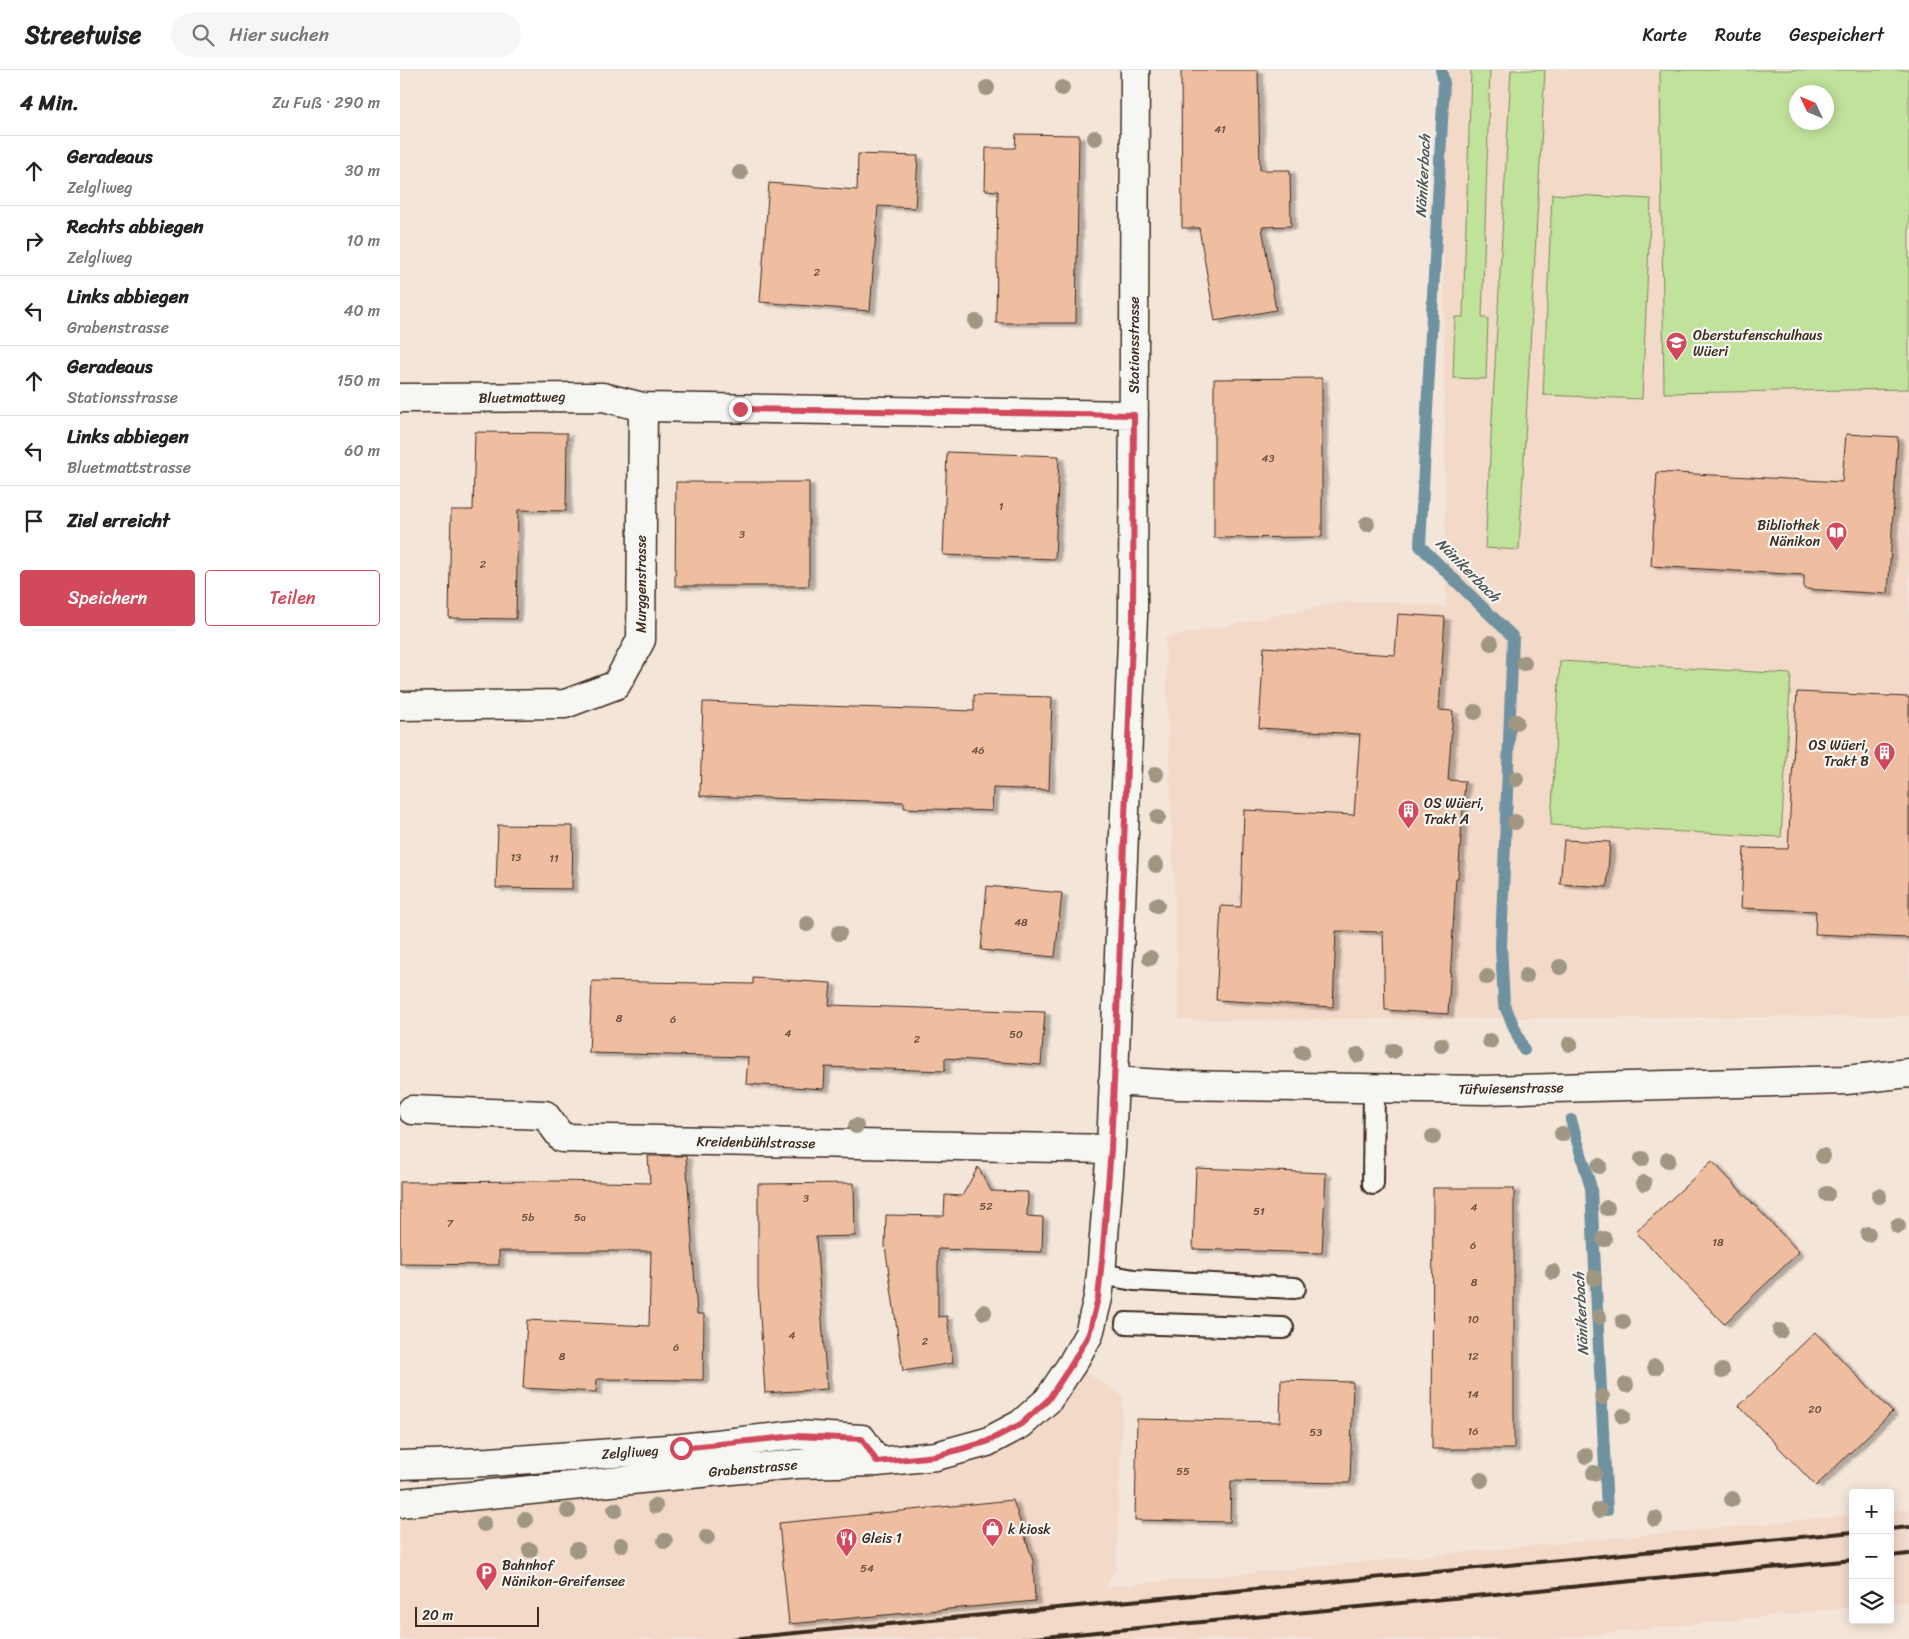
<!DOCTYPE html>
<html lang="de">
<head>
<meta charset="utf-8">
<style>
	:root { --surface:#fff; --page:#f6f6f6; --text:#222; --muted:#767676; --line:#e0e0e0; --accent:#d1495b }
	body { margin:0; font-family:Sriracha,sans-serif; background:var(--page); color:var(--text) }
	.controls { position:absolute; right:15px; bottom:15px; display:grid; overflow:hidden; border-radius:5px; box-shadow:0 2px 12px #0003 }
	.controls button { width:45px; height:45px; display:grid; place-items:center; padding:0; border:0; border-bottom:1px solid var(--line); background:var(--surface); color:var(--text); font:25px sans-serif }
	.compass { position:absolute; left:1389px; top:15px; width:45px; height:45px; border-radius:50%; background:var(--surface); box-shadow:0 2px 12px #0003; rotate:314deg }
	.scale { position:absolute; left:15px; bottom:12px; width:124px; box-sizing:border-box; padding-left:5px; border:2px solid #3b2a1e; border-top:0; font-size:14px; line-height:18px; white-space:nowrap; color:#3b2a1e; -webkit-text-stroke:4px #f6f6f2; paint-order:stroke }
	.stop { position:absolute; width:15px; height:15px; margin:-11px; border:4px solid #d1495b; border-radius:50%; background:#fff }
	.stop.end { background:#d1495b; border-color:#fff; box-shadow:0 1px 5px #0008 }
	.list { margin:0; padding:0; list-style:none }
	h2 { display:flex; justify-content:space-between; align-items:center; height:65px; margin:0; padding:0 20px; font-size:21px }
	h2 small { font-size:16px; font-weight:400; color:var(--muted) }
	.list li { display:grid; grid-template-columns:32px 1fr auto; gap:15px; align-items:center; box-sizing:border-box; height:70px; padding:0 20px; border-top:1px solid var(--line) }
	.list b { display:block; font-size:19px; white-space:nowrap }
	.list p { margin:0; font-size:16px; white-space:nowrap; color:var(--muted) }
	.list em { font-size:16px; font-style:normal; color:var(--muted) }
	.actions { display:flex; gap:10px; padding:15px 20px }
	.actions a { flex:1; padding:11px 0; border:1px solid var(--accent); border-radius:5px; text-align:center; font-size:18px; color:var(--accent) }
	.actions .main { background:var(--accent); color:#fff }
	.icon { flex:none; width:28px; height:28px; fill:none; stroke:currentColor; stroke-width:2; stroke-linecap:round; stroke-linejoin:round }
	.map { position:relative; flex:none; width:1509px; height:1569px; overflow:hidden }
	header { display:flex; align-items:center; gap:30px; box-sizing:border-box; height:70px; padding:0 25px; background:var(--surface); border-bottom:1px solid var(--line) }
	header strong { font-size:24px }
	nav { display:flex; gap:28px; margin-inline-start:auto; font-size:18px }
	.search { width:350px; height:45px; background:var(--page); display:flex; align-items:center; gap:12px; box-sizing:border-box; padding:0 18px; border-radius:28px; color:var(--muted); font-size:19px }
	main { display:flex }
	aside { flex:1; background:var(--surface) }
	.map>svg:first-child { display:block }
</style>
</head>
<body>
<header>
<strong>Streetwise</strong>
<div class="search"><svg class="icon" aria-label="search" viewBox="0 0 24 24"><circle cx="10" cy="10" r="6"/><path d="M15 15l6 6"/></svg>Hier suchen</div>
<nav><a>Karte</a><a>Route</a><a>Gespeichert</a></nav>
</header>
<main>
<aside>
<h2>4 Min.<small>Zu Fuß · 290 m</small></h2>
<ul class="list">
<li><svg class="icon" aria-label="ahead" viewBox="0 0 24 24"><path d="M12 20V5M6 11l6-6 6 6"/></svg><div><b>Geradeaus</b><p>Zelgliweg</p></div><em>30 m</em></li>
<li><svg class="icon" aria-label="right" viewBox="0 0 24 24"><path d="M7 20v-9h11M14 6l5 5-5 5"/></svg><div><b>Rechts abbiegen</b><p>Zelgliweg</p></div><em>10 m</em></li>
<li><svg class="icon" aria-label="left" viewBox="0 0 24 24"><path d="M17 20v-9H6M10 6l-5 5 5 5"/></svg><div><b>Links abbiegen</b><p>Grabenstrasse</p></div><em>40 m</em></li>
<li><svg class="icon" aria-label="ahead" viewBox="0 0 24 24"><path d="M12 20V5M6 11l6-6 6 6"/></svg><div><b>Geradeaus</b><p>Stationsstrasse</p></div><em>150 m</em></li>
<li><svg class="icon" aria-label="left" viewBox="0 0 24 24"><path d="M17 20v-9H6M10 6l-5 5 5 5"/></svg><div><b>Links abbiegen</b><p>Bluetmattstrasse</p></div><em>60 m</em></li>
<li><svg class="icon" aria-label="arrive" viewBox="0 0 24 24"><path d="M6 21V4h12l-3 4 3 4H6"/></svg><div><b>Ziel erreicht</b></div></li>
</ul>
<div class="actions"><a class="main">Speichern</a><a>Teilen</a></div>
</aside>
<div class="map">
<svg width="1509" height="1569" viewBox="0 0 1509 1569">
	<defs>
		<filter id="shadow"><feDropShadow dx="5.5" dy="3" stdDeviation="1" flood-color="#0004"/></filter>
	</defs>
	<rect width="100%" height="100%" fill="#f4e5d9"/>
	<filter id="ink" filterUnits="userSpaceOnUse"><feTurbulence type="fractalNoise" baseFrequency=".02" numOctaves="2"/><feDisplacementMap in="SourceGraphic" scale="10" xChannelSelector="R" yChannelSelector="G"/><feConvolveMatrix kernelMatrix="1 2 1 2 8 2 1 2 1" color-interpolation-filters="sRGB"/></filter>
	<g filter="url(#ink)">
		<!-- built -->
		<path fill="#f2d9c8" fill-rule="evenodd" d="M 1042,0 L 1509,0 L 1509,946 L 779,950 L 765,568 L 943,532 L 985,532 L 1046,537 ZM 1396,22 L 1426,22 L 1426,52 L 1396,52 Z
			M 672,1294 L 723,1326 L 716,1499 L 705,1517 L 1453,1445 L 1453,1537 L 1155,1569 L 0,1569 L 0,1433 L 587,1372 Z
			M 1509,1439 L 1509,1531 L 1490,1533 L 1490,1441 Z"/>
		<!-- green -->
		<path fill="#c0e29b" stroke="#7e865c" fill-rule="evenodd" d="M 1071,0 L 1090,0 L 1082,248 L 1088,248 L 1086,309 L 1053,308 L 1055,247 L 1063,247 Z
			M 1111,0 L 1145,0 L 1119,480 L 1085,478 Z
			M 1260,0 L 1509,0 L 1509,319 L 1264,323 ZM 1426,22 L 1426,52 L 1396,52 L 1396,22 Z
			M 1152,124 L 1251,129 L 1242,329 L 1143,325 Z
			M 1160,591 L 1391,604 L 1381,767 L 1151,755 Z"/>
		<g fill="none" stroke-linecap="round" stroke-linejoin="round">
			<!-- stream -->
			<path stroke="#7092a0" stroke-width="12" d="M 1041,0 L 1044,13 L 1020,476 L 1113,567 L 1101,876 L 1104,934 L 1124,980
				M 1171,1050 L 1191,1118 L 1207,1440"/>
		</g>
		<!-- building -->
		<path fill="#efbda0" stroke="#3b2a1e" filter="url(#shadow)" d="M 781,0 L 858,0 L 860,100 L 890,100 L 891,156 L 862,157 L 876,240 L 815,251 L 799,158 L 782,158 Z
			M 616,64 L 679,65 L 676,253 L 596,253 L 598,121 L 585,120 L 586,78 L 615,78 Z
			M 458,84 L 518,86 L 515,138 L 478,136 L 470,241 L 360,232 L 369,113 L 457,120 Z
			M 922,308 L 922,467 L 814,468 L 814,309 Z
			M 75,362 L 167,363 L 166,441 L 118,440 L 116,549 L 49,548 L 51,440 L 73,440 Z
			M 1446,364 L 1498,367 L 1488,524 L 1404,519 L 1404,505 L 1251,496 L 1257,402 L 1442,412 Z
			M 547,382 L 659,386 L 655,489 L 543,485 Z
			M 276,412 L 409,412 L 409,516 L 275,516 Z
			M 998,544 L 1045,547 L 1039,640 L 1053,641 L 1048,710 L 1065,711 L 1058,808 L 1056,808 L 1048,944 L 985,940 L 983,862 L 936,861 L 933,937 L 816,930 L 821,836 L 841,837 L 844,740 L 954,745 L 960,664 L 859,658 L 864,577 L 995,585 Z
			M 1397,622 L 1509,627 L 1509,868 L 1415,864 L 1416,841 L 1341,838 L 1344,778 L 1388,779 Z
			M 574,625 L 652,627 L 649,720 L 593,718 L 592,741 L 504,738 L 504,732 L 300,726 L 303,632 L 574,641 Z
			M 98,755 L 173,756 L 172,819 L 96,818 Z
			M 1164,770 L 1210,772 L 1207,817 L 1160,814 Z
			M 587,816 L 662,823 L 655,887 L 581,880 Z
			M 353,908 L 431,913 L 429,935 L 645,942 L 641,995 L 545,988 L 545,1001 L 425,997 L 424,1019 L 346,1014 L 348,987 L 189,983 L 192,911 L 353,914 Z
			M 248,1086 L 286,1086 L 297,1244 L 304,1244 L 303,1310 L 197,1309 L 196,1322 L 123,1318 L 127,1250 L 249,1256 L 251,1181 L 99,1181 L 99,1195 L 0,1194 L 0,1112 L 155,1111 L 250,1113 Z
			M 1312,1091 L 1399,1182 L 1324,1254 L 1236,1162 Z
			M 578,1097 L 591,1121 L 628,1122 L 627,1146 L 643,1147 L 642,1182 L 538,1179 L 538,1247 L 547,1246 L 553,1293 L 503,1301 L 485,1176 L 486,1145 L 544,1146 L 545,1125 L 562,1126 Z
			M 796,1098 L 926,1103 L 922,1183 L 793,1179 Z
			M 454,1113 L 455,1166 L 416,1167 L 427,1319 L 365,1323 L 358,1216 L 358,1114 Z
			M 1033,1118 L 1114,1118 L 1114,1379 L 1032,1379 Z
			M 1415,1262 L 1492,1342 L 1416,1416 L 1339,1336 Z
			M 881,1310 L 953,1312 L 950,1413 L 831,1411 L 830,1452 L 735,1450 L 737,1349 L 880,1352 Z
			M 613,1430 L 633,1491 L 635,1531 L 389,1554 L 379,1453 Z"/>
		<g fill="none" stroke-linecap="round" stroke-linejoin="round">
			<defs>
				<path id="lane" d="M 973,1114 L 974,1017
					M 701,1204 L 734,1210 L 895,1218
					M 726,1253 L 883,1258"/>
				<path id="street" d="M 0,328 L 203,327 L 243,337 L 734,345
					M 0,636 L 165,634 L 216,615 L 241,570 L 243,337
					M 713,1011 L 778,1015 L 1085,1020 L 1446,1010 L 1509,1003
					M 12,1040 L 145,1045 L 162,1068 L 711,1079
					M 0,1395 L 90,1392 L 281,1378 L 396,1365 L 462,1369 L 477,1392
					M 0,1433 L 331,1400 L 397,1394 L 477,1392 L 536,1386 L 587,1372 L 621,1354 L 648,1330 L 672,1294 L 689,1264 L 698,1228 L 701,1204 L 711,1079 L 733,546 L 735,0"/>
			</defs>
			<!-- lane casing -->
			<use href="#lane" stroke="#3b2a1e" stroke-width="24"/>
			<!-- street casing -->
			<use href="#street" stroke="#3b2a1e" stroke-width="31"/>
			<!-- lane -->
			<use href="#lane" stroke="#f6f6f2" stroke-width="20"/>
			<!-- street -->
			<use href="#street" stroke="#f6f6f2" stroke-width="28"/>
			<!-- rail -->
			<path stroke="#3b2a1e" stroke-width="4" d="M 1490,1459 L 1509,1457
				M 1490,1486 L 1509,1484
				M 332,1569 L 1453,1462
				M 623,1569 L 1453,1490"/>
		</g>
		<!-- trees -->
		<g fill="#a09783">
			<circle cx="587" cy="18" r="8"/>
			<circle cx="662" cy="18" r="8"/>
			<circle cx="695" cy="68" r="8"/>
			<circle cx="340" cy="103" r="8"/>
			<circle cx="576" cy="252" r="8"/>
			<circle cx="967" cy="454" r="8"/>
			<circle cx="1091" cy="573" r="8"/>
			<circle cx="1124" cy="593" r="8"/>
			<circle cx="1075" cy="642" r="8"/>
			<circle cx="1116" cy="652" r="8"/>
			<circle cx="756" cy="704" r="8"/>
			<circle cx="1116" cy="709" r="8"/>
			<circle cx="758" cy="747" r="8"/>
			<circle cx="1115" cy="752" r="8"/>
			<circle cx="756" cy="795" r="8"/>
			<circle cx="757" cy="835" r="8"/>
			<circle cx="407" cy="854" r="8"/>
			<circle cx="439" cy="863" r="8"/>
			<circle cx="750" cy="888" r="8"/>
			<circle cx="1160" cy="897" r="8"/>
			<circle cx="1126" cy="906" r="8"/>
			<circle cx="1087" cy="907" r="8"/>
			<circle cx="1090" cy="971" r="8"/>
			<circle cx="1170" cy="974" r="8"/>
			<circle cx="1041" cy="975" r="8"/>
			<circle cx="993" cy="981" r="8"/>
			<circle cx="902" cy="982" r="8"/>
			<circle cx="958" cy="985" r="8"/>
			<circle cx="456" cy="1056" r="8"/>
			<circle cx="1162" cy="1064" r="8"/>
			<circle cx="1033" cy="1067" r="8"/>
			<circle cx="1423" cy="1086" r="8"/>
			<circle cx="1242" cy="1089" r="8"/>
			<circle cx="1268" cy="1090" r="8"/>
			<circle cx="1199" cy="1096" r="8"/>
			<circle cx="1244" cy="1113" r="8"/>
			<circle cx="1427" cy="1124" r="8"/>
			<circle cx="1479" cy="1126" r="8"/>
			<circle cx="1207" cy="1138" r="8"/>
			<circle cx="1498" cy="1156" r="8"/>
			<circle cx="1468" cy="1164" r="8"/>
			<circle cx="1204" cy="1169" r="8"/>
			<circle cx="1153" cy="1202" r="8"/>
			<circle cx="1194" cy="1208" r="8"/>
			<circle cx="584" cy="1242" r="8"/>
			<circle cx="1199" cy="1247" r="8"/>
			<circle cx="1223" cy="1252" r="8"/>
			<circle cx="1380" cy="1261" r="8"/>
			<circle cx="1255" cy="1297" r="8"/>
			<circle cx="1322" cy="1301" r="8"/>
			<circle cx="1226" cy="1315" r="8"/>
			<circle cx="1202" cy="1327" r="8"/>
			<circle cx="1223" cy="1346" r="8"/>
			<circle cx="1186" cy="1386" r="8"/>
			<circle cx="1194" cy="1403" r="8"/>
			<circle cx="1081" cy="1410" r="8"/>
			<circle cx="1332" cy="1429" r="8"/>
			<circle cx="255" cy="1436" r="8"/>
			<circle cx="215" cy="1440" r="8"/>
			<circle cx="1199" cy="1440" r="8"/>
			<circle cx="168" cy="1441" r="8"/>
			<circle cx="1255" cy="1449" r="8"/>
			<circle cx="125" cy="1450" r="8"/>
			<circle cx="84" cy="1454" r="8"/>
			<circle cx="307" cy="1467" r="8"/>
			<circle cx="265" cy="1471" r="8"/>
			<circle cx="221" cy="1475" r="8"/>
			<circle cx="130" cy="1480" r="8"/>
			<circle cx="177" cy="1480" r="8"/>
		</g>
	</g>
	<g fill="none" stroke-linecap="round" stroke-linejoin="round" filter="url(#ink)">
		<!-- route -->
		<path stroke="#d1495b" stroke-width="6" d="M 281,1378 L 396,1366 L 462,1369 L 477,1392 L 536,1386 L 586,1372 L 621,1354 L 648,1330 L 672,1294 L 689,1264 L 698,1228 L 702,1190 L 711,1079 L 719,898 L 733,546 L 734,345 L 340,339"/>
	</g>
	<!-- icons -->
	<defs>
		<symbol id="school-pin" viewBox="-11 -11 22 30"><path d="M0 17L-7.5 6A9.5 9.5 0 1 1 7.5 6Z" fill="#d1495b" stroke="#f6f6f2"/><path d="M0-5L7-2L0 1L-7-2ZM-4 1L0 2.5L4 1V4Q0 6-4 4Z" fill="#fff"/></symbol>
		<symbol id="library-pin" viewBox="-11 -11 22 30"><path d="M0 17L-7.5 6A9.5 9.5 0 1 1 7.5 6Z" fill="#d1495b" stroke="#f6f6f2"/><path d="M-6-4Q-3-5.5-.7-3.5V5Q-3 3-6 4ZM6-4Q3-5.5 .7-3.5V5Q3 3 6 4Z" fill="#fff"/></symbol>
		<symbol id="building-pin" viewBox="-11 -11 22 30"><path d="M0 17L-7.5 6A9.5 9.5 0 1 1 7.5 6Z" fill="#d1495b" stroke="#f6f6f2"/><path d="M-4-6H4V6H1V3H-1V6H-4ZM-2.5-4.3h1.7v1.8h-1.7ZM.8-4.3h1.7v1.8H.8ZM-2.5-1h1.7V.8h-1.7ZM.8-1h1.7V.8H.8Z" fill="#fff"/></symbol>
		<symbol id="shop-pin" viewBox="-11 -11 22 30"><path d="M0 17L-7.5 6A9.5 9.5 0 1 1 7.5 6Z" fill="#d1495b" stroke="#f6f6f2"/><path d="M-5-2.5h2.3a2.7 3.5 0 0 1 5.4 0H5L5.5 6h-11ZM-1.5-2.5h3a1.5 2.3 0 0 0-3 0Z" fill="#fff"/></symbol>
		<symbol id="restaurant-pin" viewBox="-11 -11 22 30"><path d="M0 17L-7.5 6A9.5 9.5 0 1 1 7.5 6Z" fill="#d1495b" stroke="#f6f6f2"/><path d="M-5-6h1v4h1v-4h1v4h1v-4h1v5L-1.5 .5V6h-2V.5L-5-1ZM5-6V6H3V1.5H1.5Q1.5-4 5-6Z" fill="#fff"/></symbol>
		<symbol id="parking-pin" viewBox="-11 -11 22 30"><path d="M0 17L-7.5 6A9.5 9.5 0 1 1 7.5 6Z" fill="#d1495b" stroke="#f6f6f2"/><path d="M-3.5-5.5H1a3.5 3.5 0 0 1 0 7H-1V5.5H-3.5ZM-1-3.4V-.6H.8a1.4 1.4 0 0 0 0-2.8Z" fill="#fff"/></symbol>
	</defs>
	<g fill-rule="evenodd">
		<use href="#school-pin" x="1264" y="260" width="25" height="34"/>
		<use href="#library-pin" x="1424" y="450" width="25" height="34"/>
		<use href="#building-pin" x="1472" y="670" width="25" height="34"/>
		<use href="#building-pin" x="996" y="728" width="25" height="34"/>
		<use href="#shop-pin" x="580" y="1446" width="25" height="34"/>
		<use href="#restaurant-pin" x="434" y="1456" width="25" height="34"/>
		<use href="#parking-pin" x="74" y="1490" width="25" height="34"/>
	</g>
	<g text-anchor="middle" stroke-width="4.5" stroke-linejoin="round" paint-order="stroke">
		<!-- number labels -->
		<g font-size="11" fill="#684f3e">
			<text x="820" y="63">41</text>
			<text x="417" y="206">2</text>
			<text x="868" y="392">43</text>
			<text x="601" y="440">1</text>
			<text x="342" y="468">3</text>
			<text x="83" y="498">2</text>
			<text x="578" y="684">46</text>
			<text x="116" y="791">13</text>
			<text x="154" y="792">11</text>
			<text x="621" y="856">48</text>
			<text x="219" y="952">8</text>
			<text x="273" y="953">6</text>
			<text x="388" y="967">4</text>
			<text x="616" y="968">50</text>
			<text x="517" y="973">2</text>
			<text x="406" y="1132">3</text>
			<text x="586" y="1140">52</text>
			<text x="1074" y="1141">4</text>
			<text x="859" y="1145">51</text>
			<text x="128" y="1151">5b</text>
			<text x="180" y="1151">5a</text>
			<text x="50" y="1157">7</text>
			<text x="1318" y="1176">18</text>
			<text x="1073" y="1179">6</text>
			<text x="1074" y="1216">8</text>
			<text x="1073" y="1253">10</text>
			<text x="392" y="1269">4</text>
			<text x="525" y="1275">2</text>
			<text x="276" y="1281">6</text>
			<text x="162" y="1290">8</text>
			<text x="1073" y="1290">12</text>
			<text x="1073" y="1328">14</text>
			<text x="1415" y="1343">20</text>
			<text x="1073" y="1365">16</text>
			<text x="916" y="1366">53</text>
			<text x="783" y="1405">55</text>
			<text x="467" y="1502">54</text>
		</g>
		<!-- poi labels -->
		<g font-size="14" fill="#3b2a1e" stroke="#f6f6f2" text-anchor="start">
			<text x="1293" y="270">Oberstufenschulhaus<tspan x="1293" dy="16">Wüeri</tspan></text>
			<text x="1420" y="460" text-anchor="end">Bibliothek<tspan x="1420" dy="16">Nänikon</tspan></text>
			<text x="1469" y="680" text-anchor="end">OS Wüeri,<tspan x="1469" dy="16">Trakt B</tspan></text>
			<text x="1024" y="738">OS Wüeri,<tspan x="1024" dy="16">Trakt A</tspan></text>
			<text x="608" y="1464">k kiosk</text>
			<text x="462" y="1473">Gleis 1</text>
			<text x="102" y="1500">Bahnhof<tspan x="102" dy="16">Nänikon-Greifensee</tspan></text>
		</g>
		<!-- street labels -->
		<g font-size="14" fill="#3b2a1e" stroke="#f6f6f2">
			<text transform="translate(734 275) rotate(-90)" y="5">Stationsstrasse</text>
			<text transform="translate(122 327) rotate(-1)" y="5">Bluetmattweg</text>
			<text transform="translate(241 514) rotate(-90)" y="5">Murggenstrasse</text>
			<text transform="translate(1111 1018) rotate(-1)" y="5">Tüfwiesenstrasse</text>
			<text transform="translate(356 1072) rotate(1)" y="5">Kreidenbühlstrasse</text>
			<text transform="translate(230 1382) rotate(-4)" y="5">Zelgliweg</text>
			<text transform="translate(353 1398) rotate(-5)" y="5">Grabenstrasse</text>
		</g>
		<!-- water labels -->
		<g font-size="15" font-style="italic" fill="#515554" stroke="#f6f6f2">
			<text transform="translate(1023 106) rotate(-87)" y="5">Nänikerbach</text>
			<text transform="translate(1068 500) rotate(45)" y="5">Nänikerbach</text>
			<text transform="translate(1181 1244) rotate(-93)" y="5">Nänikerbach</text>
		</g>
	</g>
</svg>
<div class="controls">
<button>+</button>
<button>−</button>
<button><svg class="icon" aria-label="layers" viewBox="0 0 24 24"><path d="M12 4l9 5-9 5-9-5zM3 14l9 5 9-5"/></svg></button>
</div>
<svg class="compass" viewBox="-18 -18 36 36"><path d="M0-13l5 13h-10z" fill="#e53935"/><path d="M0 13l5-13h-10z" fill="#767676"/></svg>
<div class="scale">20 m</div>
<div class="stop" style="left:281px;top:1378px"></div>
<div class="stop end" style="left:340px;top:339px"></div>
</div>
</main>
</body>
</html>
